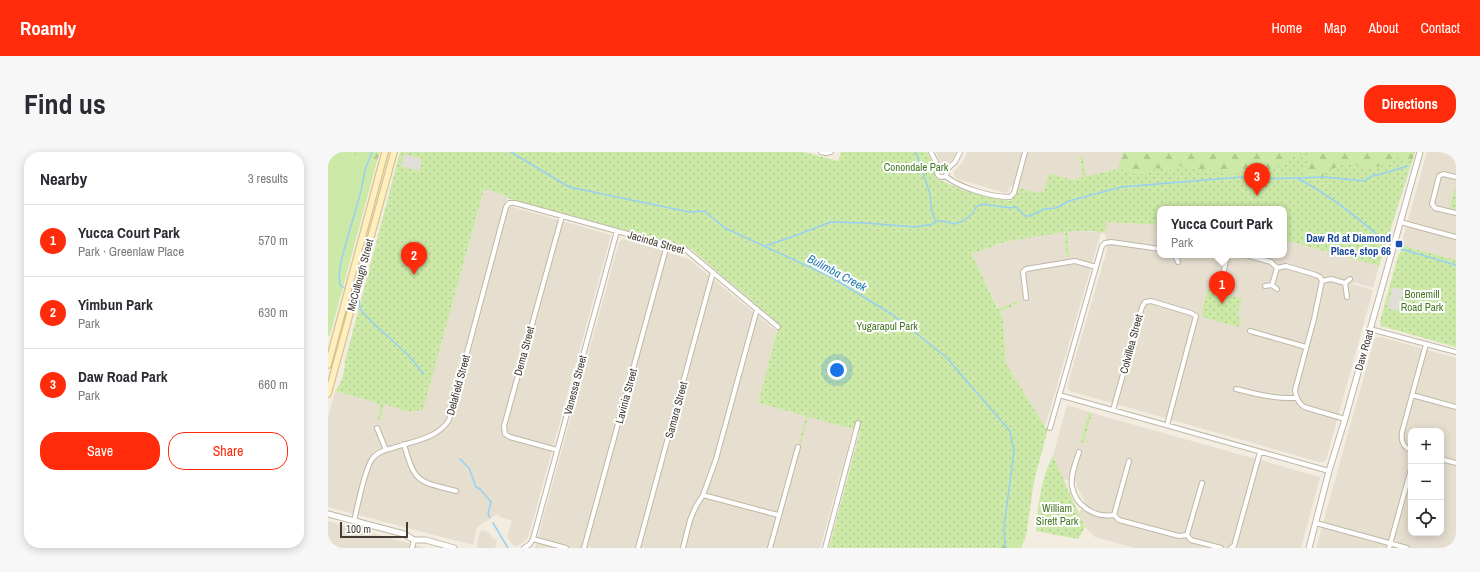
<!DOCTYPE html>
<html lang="en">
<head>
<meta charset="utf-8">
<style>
	:root { --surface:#fff; --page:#f7f7f7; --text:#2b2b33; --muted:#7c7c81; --line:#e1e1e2; --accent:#ff2b0b }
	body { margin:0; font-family:"Archivo Narrow",sans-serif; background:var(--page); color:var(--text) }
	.controls { position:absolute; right:12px; bottom:12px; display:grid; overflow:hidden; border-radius:8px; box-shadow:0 2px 10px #0003 }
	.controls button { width:36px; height:36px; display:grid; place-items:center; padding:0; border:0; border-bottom:1px solid var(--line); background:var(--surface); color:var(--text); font:20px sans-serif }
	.scale { position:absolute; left:12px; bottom:10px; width:68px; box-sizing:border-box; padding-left:4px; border:2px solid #433c32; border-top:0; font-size:11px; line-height:14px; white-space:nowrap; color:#433c32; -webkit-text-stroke:3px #fff; paint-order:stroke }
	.you { position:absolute; left:509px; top:218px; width:14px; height:14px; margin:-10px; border:3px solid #fff; border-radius:50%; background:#1a73e8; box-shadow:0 0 0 6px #1a73e833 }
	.badge { display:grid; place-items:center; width:26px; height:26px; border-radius:50%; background:var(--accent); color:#fff; font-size:13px; font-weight:700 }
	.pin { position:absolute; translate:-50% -33px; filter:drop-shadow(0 1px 2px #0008) }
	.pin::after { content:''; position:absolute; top:21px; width:14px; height:12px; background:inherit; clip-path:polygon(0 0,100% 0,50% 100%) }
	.popup { position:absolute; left:829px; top:54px; width:130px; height:52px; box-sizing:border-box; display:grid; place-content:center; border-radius:8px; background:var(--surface); filter:drop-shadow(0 1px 3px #0005); font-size:13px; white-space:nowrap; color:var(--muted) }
	.popup b { font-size:15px; color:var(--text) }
	.popup::after { content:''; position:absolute; left:50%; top:100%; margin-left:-8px; border:8px solid transparent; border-top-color:var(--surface) }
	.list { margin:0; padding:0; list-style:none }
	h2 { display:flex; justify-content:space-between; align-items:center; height:52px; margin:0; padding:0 16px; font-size:17px }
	h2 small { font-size:13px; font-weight:400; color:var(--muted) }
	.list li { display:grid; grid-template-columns:26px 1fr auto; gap:12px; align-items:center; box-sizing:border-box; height:72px; padding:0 16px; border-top:1px solid var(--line) }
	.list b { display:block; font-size:15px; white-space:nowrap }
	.list p { margin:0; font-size:13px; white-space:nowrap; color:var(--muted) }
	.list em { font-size:13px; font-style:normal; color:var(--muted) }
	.actions { display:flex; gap:8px; padding:12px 16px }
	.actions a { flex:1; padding:9px 0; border:1px solid var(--accent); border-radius:16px; text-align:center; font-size:14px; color:var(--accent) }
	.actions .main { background:var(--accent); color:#fff }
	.icon { flex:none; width:22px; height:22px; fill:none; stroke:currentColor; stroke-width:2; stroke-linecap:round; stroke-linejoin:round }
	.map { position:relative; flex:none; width:1128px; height:396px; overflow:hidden; border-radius:16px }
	header { display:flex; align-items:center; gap:24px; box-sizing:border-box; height:56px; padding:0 20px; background:var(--accent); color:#fff }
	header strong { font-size:19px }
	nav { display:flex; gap:22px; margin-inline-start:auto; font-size:14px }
	.intro { display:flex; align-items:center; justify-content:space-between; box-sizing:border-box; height:96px; padding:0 24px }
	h1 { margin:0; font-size:28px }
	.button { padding:10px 18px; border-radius:16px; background:var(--accent); color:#fff; font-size:14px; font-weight:700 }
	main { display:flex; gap:24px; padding:0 24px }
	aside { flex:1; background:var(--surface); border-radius:16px; box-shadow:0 2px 10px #0003 }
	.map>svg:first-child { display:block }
</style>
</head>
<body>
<header>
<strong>Roamly</strong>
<nav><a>Home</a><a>Map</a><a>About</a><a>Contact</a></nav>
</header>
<div class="intro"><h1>Find us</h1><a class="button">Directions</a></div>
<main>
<aside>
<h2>Nearby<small>3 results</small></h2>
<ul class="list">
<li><span class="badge">1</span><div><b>Yucca Court Park</b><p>Park · Greenlaw Place</p></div><em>570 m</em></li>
<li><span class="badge">2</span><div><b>Yimbun Park</b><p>Park</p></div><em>630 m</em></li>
<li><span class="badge">3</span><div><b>Daw Road Park</b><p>Park</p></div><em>660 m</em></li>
</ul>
<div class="actions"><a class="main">Save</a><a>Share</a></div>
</aside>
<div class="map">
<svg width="1128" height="396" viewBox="0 0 1128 396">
	<defs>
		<pattern id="green-dots" width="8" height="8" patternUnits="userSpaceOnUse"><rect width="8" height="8" fill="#cce9a7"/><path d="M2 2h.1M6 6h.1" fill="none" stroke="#b0c990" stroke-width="1.8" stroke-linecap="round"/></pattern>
		<pattern id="forest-firs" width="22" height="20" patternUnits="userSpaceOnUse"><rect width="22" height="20" fill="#cce9a7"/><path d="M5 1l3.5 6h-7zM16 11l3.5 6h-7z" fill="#b0c990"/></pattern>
	</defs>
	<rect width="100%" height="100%" fill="#f2ece1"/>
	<!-- residential -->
	<path fill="#e6decf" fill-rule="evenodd" d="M 608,0 L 628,0 L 624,8 L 620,11 L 615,11 L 612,9 Z
		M 639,0 L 795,0 L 791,17 L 758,24 L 755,5 L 752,6 L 756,25 L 744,28 L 721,21 L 716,39 L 710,42 L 682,34 L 680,40 L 677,41 L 630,27 L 626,24 L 625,20 L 635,10 Z
		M 1099,0 L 1111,0 L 1128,5 L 1128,108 L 1073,93 Z
		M 156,37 L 179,44 L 179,46 L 177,53 L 283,83 L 200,386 L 196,390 L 189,394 L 185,393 L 179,385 L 184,369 L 172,365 L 169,362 L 149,375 L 145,393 L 0,355 L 0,266 L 7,239 L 49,251 L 52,254 L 49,269 L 52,269 L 56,252 L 80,260 L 95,258 Z
		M 779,70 L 832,73 L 832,103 L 956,103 L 956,88 L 1051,114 L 1045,136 L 1025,130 L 1024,132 L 1045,138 L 998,308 L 995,310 L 991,310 L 742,239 L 740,237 L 740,231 L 779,98 L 777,81 ZM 880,137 L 913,147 L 910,161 Z
		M 737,79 L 738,104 L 741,105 L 740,79 L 773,80 L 717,275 L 678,211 L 675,167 L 672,160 L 690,151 L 689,149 L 671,157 L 644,102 L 676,90 Z
		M 295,87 L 361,107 L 449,180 L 430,251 L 478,264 L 473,291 L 480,265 L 525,277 L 492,396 L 207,396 L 291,90 Z
		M 1047,185 L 1053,185 L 1128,206 L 1128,396 L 988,396 ZM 1083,279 L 1113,279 L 1113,381 L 1083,381 Z
		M 739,253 L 761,260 L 752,290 L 756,291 L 764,261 L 992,325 L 973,396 L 807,396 L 767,385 L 757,375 L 751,361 L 757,350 L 749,335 L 749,330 L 735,327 L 725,304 Z
		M 0,369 L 98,396 L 0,396 Z
		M 154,378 L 162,381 L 165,387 L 169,388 L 167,396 L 153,396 L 148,395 L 152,380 Z"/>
	<!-- green -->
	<path fill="url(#green-dots)" d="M 72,0 L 226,0 L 231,1 L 231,0 L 476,0 L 510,9 L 513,0 L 599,0 L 607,17 L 607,22 L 609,27 L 638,39 L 682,49 L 689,42 L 690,36 L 710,41 L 716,39 L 721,21 L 744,28 L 755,25 L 752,5 L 755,5 L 758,24 L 790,17 L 795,0 L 1087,0 L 1051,114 L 956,88 L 956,57 L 832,57 L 832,73 L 779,70 L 777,81 L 765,79 L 740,79 L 741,105 L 738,105 L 737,80 L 676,90 L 644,102 L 670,157 L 689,149 L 690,151 L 672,160 L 675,167 L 678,211 L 717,275 L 720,277 L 706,329 L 698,384 L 693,396 L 501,396 L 532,279 L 480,265 L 473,292 L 471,291 L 478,264 L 430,251 L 451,172 L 363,97 L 355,94 L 179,46 L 179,44 L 156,37 L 95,258 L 80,260 L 56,252 L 52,269 L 49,269 L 52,254 L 49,251 L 7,239 C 14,232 17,218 17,209 Z
		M 1128,34 L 1128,55 L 1127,55 L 1126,58 L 1121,57 Z
		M 1076,94 L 1128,108 L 1128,195 L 1053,174 L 1052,169 L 1070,104 Z
		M 880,137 L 914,147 L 910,161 L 913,169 L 910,175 L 875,165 L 874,158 Z
		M 761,260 L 764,261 L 756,291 L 752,290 Z
		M 725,304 L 757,375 L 750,387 L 708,379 C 710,355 713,325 725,304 Z"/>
	<!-- forest -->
	<path fill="url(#forest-firs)" d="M 16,0 L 52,0 L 49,9 Z
		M 795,0 L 1087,0 L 1084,10 L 1074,5 L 1066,6 L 1054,14 L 1039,16 L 1021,11 L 998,19 L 992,29 L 978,24 L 976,17 L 980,9 L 979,1 L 966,4 L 950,14 L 932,21 L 917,20 L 899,23 L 883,18 L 869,18 L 865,15 L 849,13 L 841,19 L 829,16 L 818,22 L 807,22 L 791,17 Z
		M 698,384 L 693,396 L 670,396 L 670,395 Z"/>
	<!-- pitch -->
	<path fill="#cce9a7" d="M 0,0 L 17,0 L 49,9 L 2,183 L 0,184 Z"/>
	<!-- parking -->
	<path fill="#e1deda" d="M 76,2 L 94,7 L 91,19 L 73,14 Z
		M 1065,135 L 1076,138 L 1070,159 L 1059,156 Z"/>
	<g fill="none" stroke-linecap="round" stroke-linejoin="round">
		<!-- stream -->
		<path stroke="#98d0f3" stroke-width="1.5" d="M 183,0 L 241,35 L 361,60 L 376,59 L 397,76 L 503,125 L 565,163 L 618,205 L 682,279 L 686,299 L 676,375 L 677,396
			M 588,0 L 602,42 L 603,53 L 605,63 L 608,70
			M 969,26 C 1000,42 1027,63 1053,86
			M 437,94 L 466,84 L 503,70 L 537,71 L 587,75 L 605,72 L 609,69 L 615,69 L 627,72 L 635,69 L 644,62 L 648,55 L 654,52 L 683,56 L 688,55 L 697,64 L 702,64 L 716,57 L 728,56 L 741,49 L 793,35 L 914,25 L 934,27 L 996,25 L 1036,29 L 1044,24 L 1053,22 L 1080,14
			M 1073,97 L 1128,113
			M 19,138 L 12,133 L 11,124 L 13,109 L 33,39 L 37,18 L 44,0
			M 28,146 L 31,147 L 32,157 L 44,170 L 80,203 L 96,222
			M 132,307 L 141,316 L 148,335 L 152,337 L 163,350 L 160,361 L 162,366
			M 165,371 L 180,396"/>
		<defs>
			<path id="minor" d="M 493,0 L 498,1 L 503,0
				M 603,0 L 611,16
				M609 20a5 5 0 1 1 10 0a5 5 0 1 1-10 0Z
				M 618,18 L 627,10 L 632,0
				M 617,24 C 633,36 662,45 682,45 L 686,41 L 697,0
				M 1128,25 L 1115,22 L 1111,24 L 1104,52 L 1107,56 L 1128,61
				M 1072,70 L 1128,85
				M 847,103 L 850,110
				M 918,103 L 943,110 L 949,116 L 958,114 L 988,123 L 992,125 L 994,129 L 1003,127 L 1017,131
				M 894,128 L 898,109 L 901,103
				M 994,129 L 986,167 L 967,238 C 968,246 970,250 976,255 L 1017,267
				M 944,133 L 949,116
				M 937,134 L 944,133 L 949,137
				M 1019,145 L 1017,131 L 1022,127
				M 698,146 L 695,120 L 698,117 L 747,109 L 768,115
				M 1042,177 L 1128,200
				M 922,179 L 978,195
				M 908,237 C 929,242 946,247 968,246
				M 731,243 L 1001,319
				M 1084,243 L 1128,255
				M 785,258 L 814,155 L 817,150 L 823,149 L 863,161 L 868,164 L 839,273
				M 49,276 L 58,298
				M 722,276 L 774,94 L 777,91 L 783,90 L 832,97
				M 76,292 C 87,332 90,329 128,339
				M 229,298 L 182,285 L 177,282 L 176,274 L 234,64
				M 1083,298 C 1074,295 1073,288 1074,280 L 1098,192
				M 751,300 C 748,310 742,323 744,334 C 747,354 767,366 786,363 L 791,368 L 851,384 L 859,383 L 863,388 L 893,396
				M 1113,307 L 1128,311
				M 375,343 L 450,363
				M 786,363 L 801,309
				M 26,369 C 30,353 36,319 44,307 C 49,300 57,298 65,296 C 85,289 109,287 121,268 L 178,55 L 181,51 L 187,51 L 358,98 L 450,175
				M 988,371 L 1079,396
				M 859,383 L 874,331
				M 205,387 L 289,79
				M 84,396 L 86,388
				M 196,396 L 202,392 L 205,387 L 238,396
				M 256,396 L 339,93
				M 310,396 L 385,120
				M 355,396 L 362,368 L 368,354 L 375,343 L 388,307 L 429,157
				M 442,396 L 470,295
				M 497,396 L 530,271
				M 903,396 L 906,394 L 932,300
				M 1061,396 L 1083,317"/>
			<path id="tertiary" d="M 0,362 L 76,382 L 86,388 L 98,388 L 126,396
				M 981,396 L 1001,319 L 1017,267 L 1092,0"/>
			<path id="secondary" d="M 0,213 L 57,0
				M 0,242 L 66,0"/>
		</defs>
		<!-- minor casing -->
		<use href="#minor" stroke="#c0b7a6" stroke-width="6"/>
		<!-- tertiary casing -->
		<use href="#tertiary" stroke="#c0b7a6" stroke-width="7"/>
		<!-- secondary casing -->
		<use href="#secondary" stroke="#d8c390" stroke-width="8"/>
		<!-- minor -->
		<use href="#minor" stroke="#fff" stroke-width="4"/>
		<!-- tertiary -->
		<use href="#tertiary" stroke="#fff" stroke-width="5"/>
		<!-- secondary -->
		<use href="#secondary" stroke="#ffeebe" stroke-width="5.5"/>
	</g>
	<!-- markers -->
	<rect fill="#1a4fb4" stroke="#fff" stroke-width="1.5" x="1067" y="88" width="8" height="8" rx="2"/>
	<g text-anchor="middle" stroke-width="4" stroke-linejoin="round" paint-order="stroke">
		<!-- park labels -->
		<g font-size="11" fill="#447723" stroke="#fff">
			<text x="588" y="19">Conondale Park</text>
			<text x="1094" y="146">Bonemill<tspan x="1094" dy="13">Road Park</tspan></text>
			<text x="559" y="178">Yugarapul Park</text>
			<text x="729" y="360">William<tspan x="729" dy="13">Sirett Park</tspan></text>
		</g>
		<!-- transit labels -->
		<g font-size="11" font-weight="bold" fill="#164399" stroke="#fff" text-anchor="end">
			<text x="1063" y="90">Daw Rd at Diamond<tspan x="1063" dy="13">Place, stop 66</tspan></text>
		</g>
		<!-- street labels -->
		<g font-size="11" fill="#433c32" stroke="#fff">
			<text transform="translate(328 90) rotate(16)" y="4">Jacinda Street</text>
			<text transform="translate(32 123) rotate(-75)" y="4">McCullough Street</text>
			<text transform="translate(803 192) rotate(-75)" y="4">Colvillea Street</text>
			<text transform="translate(1036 198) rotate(-74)" y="4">Daw Road</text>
			<text transform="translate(196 199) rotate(-75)" y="4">Dema Street</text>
			<text transform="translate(130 233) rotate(-75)" y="4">Delafield Street</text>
			<text transform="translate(247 233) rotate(-75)" y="4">Vanessa Street</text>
			<text transform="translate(298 244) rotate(-75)" y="4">Lavinia Street</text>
			<text transform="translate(348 258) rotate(-75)" y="4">Samara Street</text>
		</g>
		<!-- water labels -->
		<g font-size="12" font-style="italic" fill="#277bb3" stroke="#fff">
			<text transform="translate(509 121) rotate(28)" y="4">Bulimba Creek</text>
		</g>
	</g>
</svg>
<div class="controls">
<button>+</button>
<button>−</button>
<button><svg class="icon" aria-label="locate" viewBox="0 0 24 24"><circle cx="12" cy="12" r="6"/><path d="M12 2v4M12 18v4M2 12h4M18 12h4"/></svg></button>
</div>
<div class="scale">100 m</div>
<div class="you"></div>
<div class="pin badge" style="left:894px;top:152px">1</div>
<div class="popup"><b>Yucca Court Park</b>Park</div>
<div class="pin badge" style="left:86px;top:123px">2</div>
<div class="pin badge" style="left:929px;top:44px">3</div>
</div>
</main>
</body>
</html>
